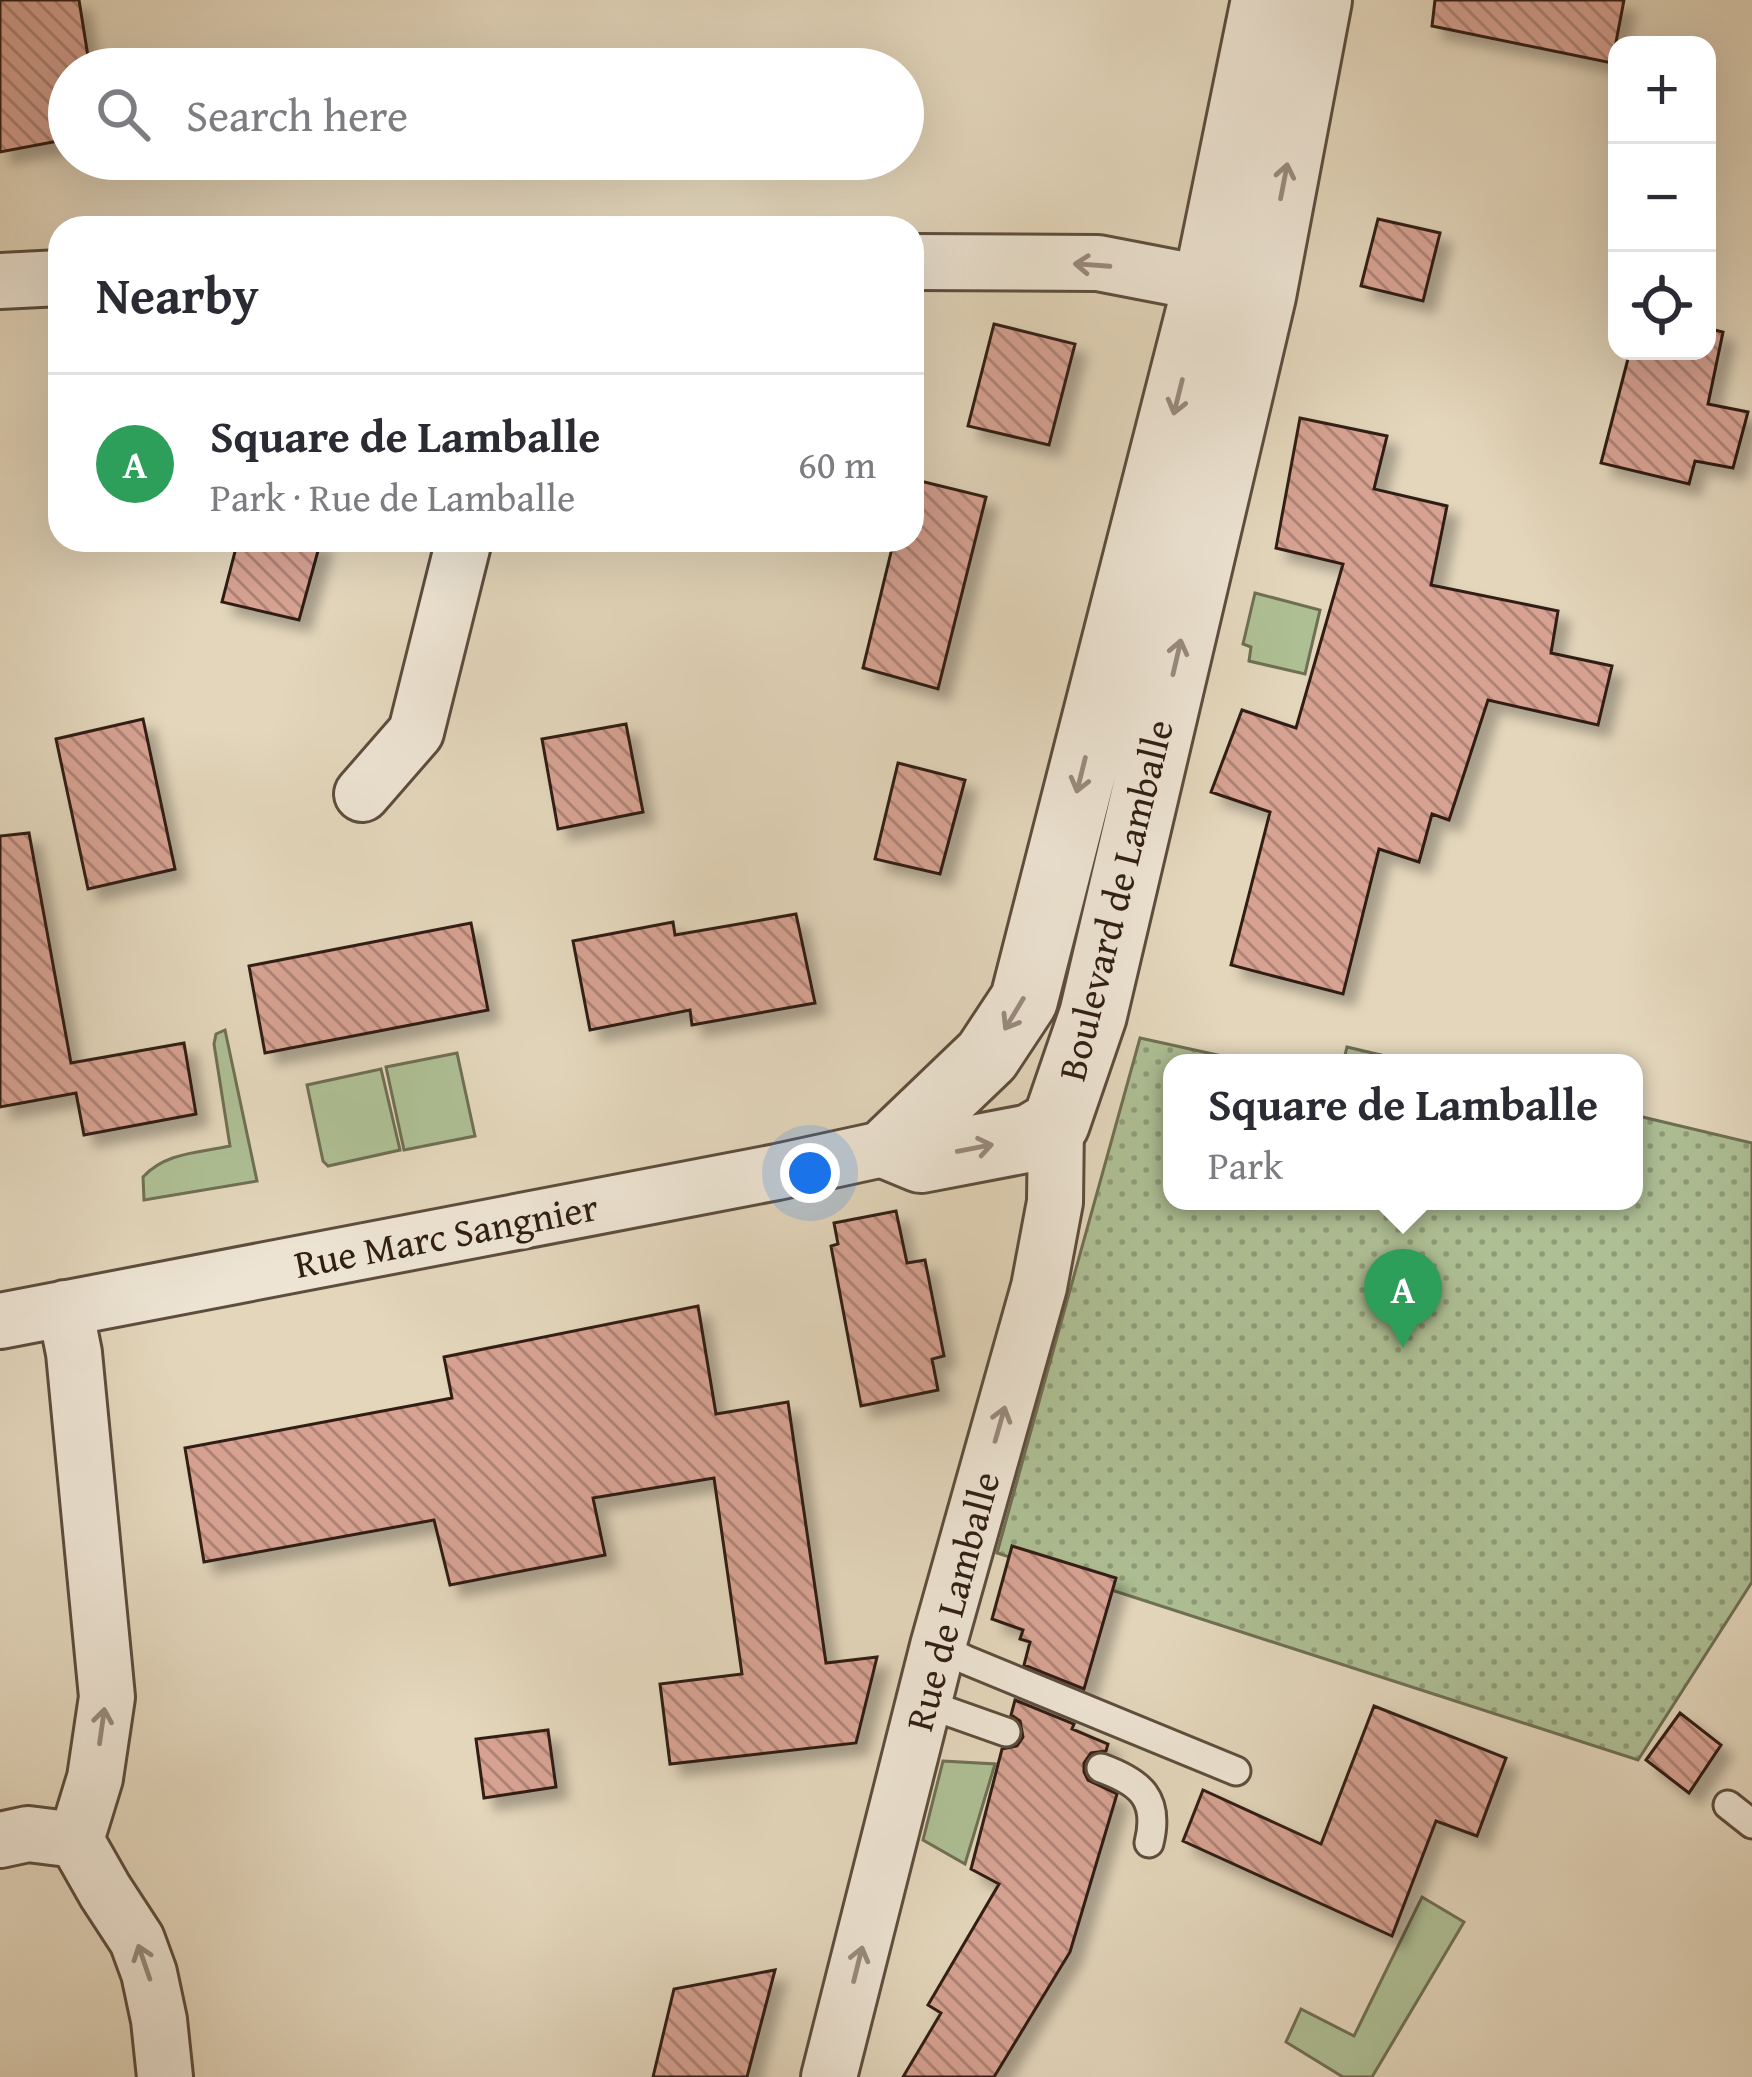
<!DOCTYPE html>
<html lang="en">
<head>
<meta charset="utf-8">
<style>
	:root { --surface:#fff; --page:#f2f2f3; --text:#2b2b33; --muted:#7c7c81; --line:#e1e1e2; --accent:#7c3aed }
	body { margin:0; font-family:"Gentium Book Plus",serif; background:var(--page); color:var(--text) }
	.controls { position:absolute; right:36px; top:36px; display:grid; overflow:hidden; border-radius:24px; box-shadow:0 12px 48px #0002 }
	.controls button { width:108px; height:108px; display:grid; place-items:center; padding:0; border:0; border-bottom:3px solid var(--line); background:var(--surface); color:var(--text); font:60px sans-serif }
	.you { position:absolute; left:810px; top:1173px; width:42px; height:42px; margin:-30px; border:9px solid #fff; border-radius:50%; background:#1a73e8; box-shadow:0 0 0 18px #1a73e833 }
	.badge { display:grid; place-items:center; width:78px; height:78px; border-radius:50%; background:var(--accent); color:#fff; font-size:39px; font-weight:700 }
	.pin { position:absolute; translate:-50% -99px; filter:drop-shadow(0 3px 6px #0008) }
	.pin::after { content:''; position:absolute; top:63px; width:42px; height:36px; background:inherit; clip-path:polygon(0 0,100% 0,50% 100%) }
	.popup { position:absolute; left:1163px; top:1054px; width:480px; height:156px; box-sizing:border-box; display:grid; place-content:center; border-radius:24px; background:var(--surface); filter:drop-shadow(0 3px 9px #0005); font-size:39px; white-space:nowrap; color:var(--muted) }
	.popup b { font-size:45px; color:var(--text) }
	.popup::after { content:''; position:absolute; left:50%; top:100%; margin-left:-24px; border:24px solid transparent; border-top-color:var(--surface) }
	.list { margin:0; padding:0; list-style:none }
	h2 { display:flex; justify-content:space-between; align-items:center; height:156px; margin:0; padding:0 48px; font-size:51px }
	h2 small { font-size:39px; font-weight:400; color:var(--muted) }
	.list li { display:grid; grid-template-columns:78px 1fr auto; gap:36px; align-items:center; box-sizing:border-box; height:180px; padding:0 48px; border-top:3px solid var(--line) }
	.list b { display:block; font-size:45px; white-space:nowrap }
	.list p { margin:0; font-size:39px; white-space:nowrap; color:var(--muted) }
	.list em { font-size:39px; font-style:normal; color:var(--muted) }
	.icon { flex:none; width:66px; height:66px; fill:none; stroke:currentColor; stroke-width:2; stroke-linecap:round; stroke-linejoin:round }
	.map { position:relative; flex:none; width:1752px; height:2077px; overflow:hidden }
	.search { position:absolute; background:var(--surface); box-shadow:0 12px 48px #0002; left:48px; top:48px; width:876px; height:132px; display:flex; align-items:center; gap:30px; box-sizing:border-box; padding:0 42px; border-radius:66px; color:var(--muted); font-size:45px }
	.panel { position:absolute; background:var(--surface); box-shadow:0 12px 48px #0002; left:48px; top:216px; width:876px; height:336px; border-radius:36px }
	.map>svg:first-child { display:block }
</style>
</head>
<body>
<div class="map">
<svg width="1752" height="2077" viewBox="0 0 1752 2077">
	<defs>
		<pattern id="park-dots" width="8" height="8" patternUnits="userSpaceOnUse" patternTransform="scale(3)"><rect width="8" height="8" fill="#aebf94"/><path d="M2 2h.1M6 6h.1" fill="none" stroke="#8e9b78" stroke-width="1.8" stroke-linecap="round"/></pattern>
		<pattern id="building-back-hatch" width="6" height="6" patternUnits="userSpaceOnUse" patternTransform="scale(3)"><rect width="6" height="6" fill="#d7a292"/><path d="M-1 5l2 2M0 0l6 6M5-1l2 2" fill="none" stroke="#af8376"/></pattern>
		<filter id="shadow"><feDropShadow dx="11" dy="11" stdDeviation="6" flood-color="#0004"/></filter>
	</defs>
	<rect width="100%" height="100%" fill="#e3d6bb"/>
	<filter id="stains"><feTurbulence type="fractalNoise" baseFrequency=".00167" numOctaves="4"/><feColorMatrix values="0 0 0 0 .2 0 0 0 0 .09 0 0 0 0 .02 0 0 0 .5 -.17"/></filter>
	<radialGradient id="worn" r=".72"><stop offset=".6" stop-color="#630" stop-opacity="0"/><stop offset="1" stop-color="#630" stop-opacity=".3"/></radialGradient>
	<!-- grass -->
	<path fill="#aebf94" stroke="#6f6f54" stroke-width="3" d="M 1255,593 L 1320,610 L 1305,674 L 1249,661 L 1251,647 L 1243,644 Z
		M 225,1030 L 257,1181 L 144,1200 L 143,1177 C 166,1152 199,1153 230,1146 L 214,1044 L 216,1034 Z
		M 457,1053 L 475,1136 L 404,1150 L 386,1067 Z
		M 381,1069 L 400,1150 L 328,1166 L 323,1161 L 307,1085 Z
		M 943,1761 L 995,1764 L 965,1864 L 923,1840 Z
		M 1422,1897 L 1464,1922 L 1372,2077 L 1343,2077 L 1286,2042 L 1301,2009 L 1354,2036 Z"/>
	<!-- park -->
	<path fill="url(#park-dots)" stroke="#6f6f54" stroke-width="3" d="M 1140,1038 L 1254,1063 L 1172,1063 L 1172,1201 L 1634,1201 L 1634,1115 L 1752,1143 L 1752,1582 L 1638,1760 L 997,1553 Z
		M 1347,1047 L 1415,1063 L 1343,1063 Z"/>
	<!-- building -->
	<path fill="url(#building-back-hatch)" stroke="#301f13" stroke-width="3" filter="url(#shadow)" d="M 0,0 L 79,0 L 90,69 L 69,69 L 69,139 L 0,152 Z
		M 1435,0 L 1624,0 L 1612,63 L 1432,26 Z
		M 1378,219 L 1440,233 L 1423,301 L 1361,286 Z
		M 994,324 L 1075,344 L 1049,445 L 968,426 Z
		M 1707,328 L 1723,332 L 1708,404 L 1748,412 L 1733,468 L 1695,461 L 1689,484 L 1601,463 L 1630,351 L 1707,351 Z
		M 1300,418 L 1387,436 L 1374,489 L 1447,506 L 1431,585 L 1558,611 L 1551,653 L 1612,666 L 1598,725 L 1488,700 L 1449,820 L 1432,814 L 1419,862 L 1379,849 L 1343,994 L 1231,965 L 1270,812 L 1211,792 L 1242,710 L 1296,728 L 1343,564 L 1276,548 Z
		M 912,479 L 986,497 L 938,689 L 863,668 L 894,540 L 912,540 Z
		M 238,540 L 321,540 L 299,620 L 222,602 Z
		M 143,719 L 175,869 L 88,889 L 56,739 Z
		M 626,724 L 643,812 L 558,829 L 542,739 Z
		M 898,763 L 965,780 L 940,874 L 875,859 Z
		M 29,833 L 71,1063 L 184,1043 L 196,1114 L 84,1135 L 76,1093 L 0,1107 L 0,836 Z
		M 796,914 L 815,1003 L 692,1025 L 690,1010 L 590,1030 L 573,941 L 673,922 L 675,935 Z
		M 471,923 L 488,1010 L 265,1053 L 249,966 Z
		M 896,1211 L 907,1263 L 925,1260 L 944,1356 L 932,1359 L 938,1390 L 861,1406 L 831,1246 L 838,1244 L 834,1223 Z
		M 698,1306 L 716,1414 L 788,1402 L 826,1663 L 877,1657 L 856,1743 L 670,1764 L 660,1684 L 742,1674 L 714,1478 L 593,1498 L 605,1555 L 450,1585 L 434,1520 L 204,1562 L 185,1448 L 452,1398 L 444,1357 Z
		M 1012,1546 L 1116,1578 L 1084,1689 L 1024,1665 L 1030,1642 L 1020,1639 L 1023,1630 L 992,1619 Z
		M 1015,1700 L 1074,1724 L 1072,1729 L 1108,1744 L 1106,1751 L 1091,1753 L 1084,1763 L 1084,1772 L 1088,1780 L 1117,1794 L 1070,1952 L 994,2077 L 903,2077 L 941,2013 L 928,2005 L 999,1884 L 971,1869 L 1002,1749 L 1017,1746 L 1023,1737 L 1020,1721 L 1011,1715 Z
		M 1374,1706 L 1506,1758 L 1477,1836 L 1436,1821 L 1392,1936 L 1183,1841 L 1203,1790 L 1321,1844 Z
		M 1680,1713 L 1721,1745 L 1689,1793 L 1646,1760 Z
		M 548,1730 L 556,1787 L 484,1798 L 476,1739 Z
		M 775,1970 L 747,2077 L 653,2077 L 674,1989 Z"/>
	<g fill="none" stroke-linecap="round" stroke-linejoin="round">
		<defs>
			<path id="service" d="M 938,1646 L 966,1660 L 1236,1771
				M 924,1703 L 1006,1732
				M 1101,1768 C 1140,1782 1160,1798 1149,1843
				M 1728,1805 L 1752,1824"/>
			<path id="minor" d="M 912,262 L 1098,263 L 1207,284
				M 0,281 L 60,278
				M 362,794 L 416,732 L 464,540
				M 65,1308 L 74,1353 L 107,1697 L 95,1778 L 76,1840 L 105,1891 L 137,1940 L 149,1973 L 159,2020 L 165,2077
				M 0,1321 L 777,1172 L 892,1147
				M 0,1840 L 28,1834 L 76,1840
				M 829,2077 L 938,1646 L 1039,1287 L 1055,1202 L 1056,1123"/>
			<path id="tertiary" d="M 1265,0 L 1207,284 L 1024,1000 L 987,1056 L 892,1147 L 921,1159 L 1031,1138 L 1056,1123 L 1093,1015 L 1262,296 L 1318,0"/>
		</defs>
		<!-- service casing -->
		<use href="#service" stroke="#5d4d3d" stroke-width="33"/>
		<!-- minor casing -->
		<use href="#minor" stroke="#5d4d3d" stroke-width="60"/>
		<!-- tertiary casing -->
		<use href="#tertiary" stroke="#5d4d3d" stroke-width="72"/>
		<!-- service -->
		<use href="#service" stroke="#ede4d3" stroke-width="27"/>
		<!-- minor -->
		<use href="#minor" stroke="#ede4d3" stroke-width="54"/>
		<!-- tertiary -->
		<use href="#tertiary" stroke="#ede4d3" stroke-width="66"/>
	</g>
	<!-- one-way arrows -->
	<defs><path id="oneway-shaft" d="M-6 0H5M1.5-3L5.5 0L1.5 3" fill="none" stroke-width="1.6" stroke-linecap="round" stroke-linejoin="round" transform="scale(3)"/></defs>
	<g stroke="#988b7d">
		<use href="#oneway-shaft" transform="translate(1284 181) rotate(-79)"/>
		<use href="#oneway-shaft" transform="translate(1092 265) rotate(-176)"/>
		<use href="#oneway-shaft" transform="translate(1178 397) rotate(104)"/>
		<use href="#oneway-shaft" transform="translate(1177 657) rotate(-77)"/>
		<use href="#oneway-shaft" transform="translate(1081 775) rotate(104)"/>
		<use href="#oneway-shaft" transform="translate(1014 1014) rotate(121)"/>
		<use href="#oneway-shaft" transform="translate(975 1148) rotate(-11)"/>
		<use href="#oneway-shaft" transform="translate(1000 1424) rotate(-74)"/>
		<use href="#oneway-shaft" transform="translate(102 1726) rotate(-82)"/>
		<use href="#oneway-shaft" transform="translate(144 1962) rotate(-109)"/>
		<use href="#oneway-shaft" transform="translate(858 1964) rotate(-76)"/>
	</g>
	<g text-anchor="middle" stroke-width="10" stroke-linejoin="round" paint-order="stroke">
		<!-- street labels -->
		<g font-size="39" fill="#301f13" stroke="#ede4d3">
			<text transform="translate(1115 900) rotate(-76)" y="14">Boulevard de Lamballe</text>
			<text transform="translate(446 1235) rotate(-11)" y="14">Rue Marc Sangnier</text>
			<text transform="translate(952 1601) rotate(-75)" y="14">Rue de Lamballe</text>
		</g>
	</g>
	<rect width="100%" height="100%" filter="url(#stains)"/>
	<rect width="100%" height="100%" fill="url(#worn)"/>
</svg>
<div class="controls">
<button>+</button>
<button>−</button>
<button><svg class="icon" aria-label="locate" viewBox="0 0 24 24"><circle cx="12" cy="12" r="6"/><path d="M12 2v4M12 18v4M2 12h4M18 12h4"/></svg></button>
</div>
<div class="you"></div>
<div class="pin badge" style="left:1403px;top:1348px;background:#2e9e5b">A</div>
<div class="popup"><b>Square de Lamballe</b>Park</div>
<div class="search"><svg class="icon" aria-label="search" viewBox="0 0 24 24"><circle cx="10" cy="10" r="6"/><path d="M15 15l6 6"/></svg>Search here</div>
<section class="panel">
<h2>Nearby<small></small></h2>
<ul class="list">
<li><span class="badge" style="background:#2e9e5b">A</span><div><b>Square de Lamballe</b><p>Park · Rue de Lamballe</p></div><em>60 m</em></li>
</ul>
</section>
</div>
</body>
</html>
